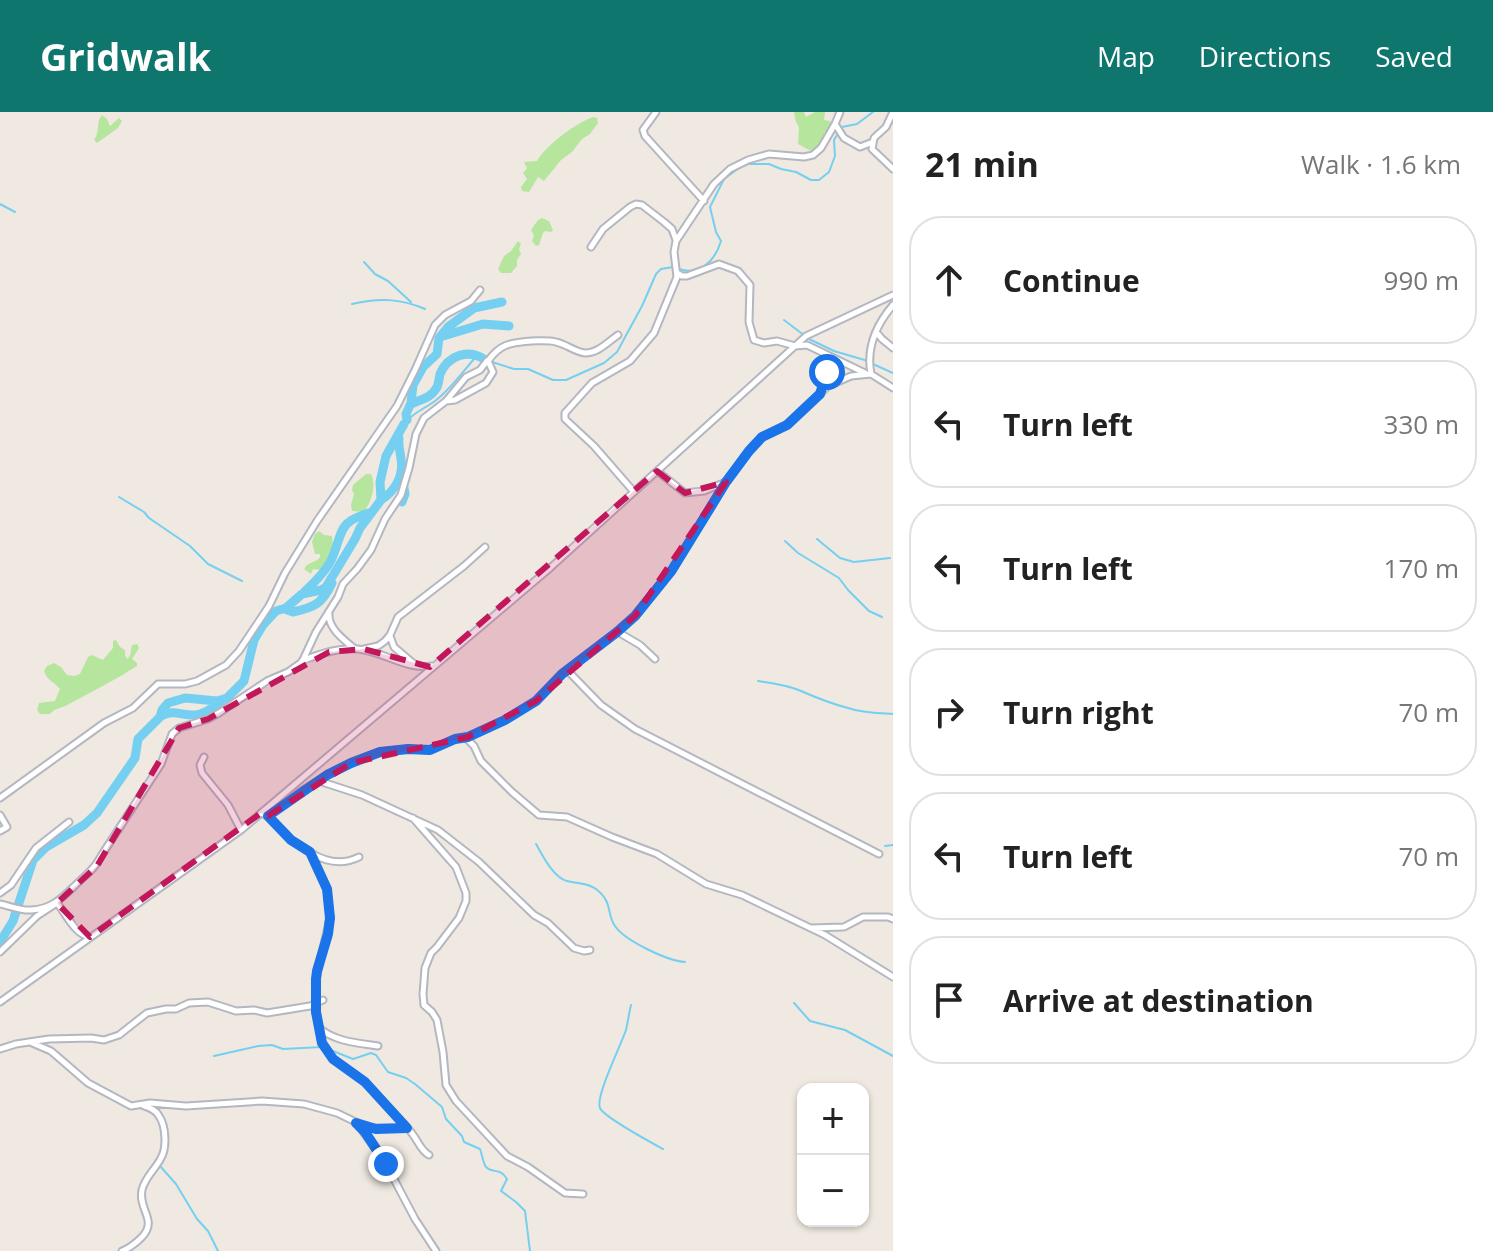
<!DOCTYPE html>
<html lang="en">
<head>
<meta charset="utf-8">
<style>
	:root { --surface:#fff; --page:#f2f2f2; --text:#222; --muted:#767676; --line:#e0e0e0; --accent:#0f766e }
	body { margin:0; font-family:"Open Sans",sans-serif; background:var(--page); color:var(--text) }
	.controls { position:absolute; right:24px; bottom:24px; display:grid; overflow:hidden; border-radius:16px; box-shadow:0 2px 6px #0004 }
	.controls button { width:72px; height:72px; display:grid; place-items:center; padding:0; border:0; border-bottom:2px solid var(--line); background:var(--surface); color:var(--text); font:40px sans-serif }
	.stop { position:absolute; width:24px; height:24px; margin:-18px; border:6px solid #1a73e8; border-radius:50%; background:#fff }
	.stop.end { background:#1a73e8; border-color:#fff; box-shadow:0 2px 8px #0008 }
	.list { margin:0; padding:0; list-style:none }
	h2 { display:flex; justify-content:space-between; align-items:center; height:104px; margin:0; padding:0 32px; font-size:34px }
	h2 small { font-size:26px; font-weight:400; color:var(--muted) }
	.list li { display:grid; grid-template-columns:52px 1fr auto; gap:24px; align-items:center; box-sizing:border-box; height:128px; margin:0 16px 16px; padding:0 16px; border:2px solid var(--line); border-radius:32px }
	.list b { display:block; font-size:30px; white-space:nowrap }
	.list em { font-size:26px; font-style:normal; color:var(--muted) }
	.icon { flex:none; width:44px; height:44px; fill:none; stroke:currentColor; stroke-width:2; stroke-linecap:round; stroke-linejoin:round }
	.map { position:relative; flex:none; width:893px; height:1139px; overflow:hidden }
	header { display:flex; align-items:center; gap:48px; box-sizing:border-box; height:112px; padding:0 40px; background:var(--accent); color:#fff }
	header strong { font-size:38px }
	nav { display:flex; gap:44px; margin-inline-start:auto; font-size:28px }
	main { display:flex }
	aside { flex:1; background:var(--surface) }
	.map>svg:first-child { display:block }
</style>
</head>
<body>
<header>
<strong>Gridwalk</strong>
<nav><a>Map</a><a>Directions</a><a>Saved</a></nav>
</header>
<main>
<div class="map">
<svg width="893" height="1139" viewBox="0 0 893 1139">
	<rect width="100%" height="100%" fill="#efe9e1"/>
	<!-- green -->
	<path fill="#b6e59e" d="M 794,0 L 804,0 L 806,5 L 815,0 L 825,0 L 824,8 L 830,9 L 832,14 L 824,21 C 825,30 818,33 811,39 L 798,32 L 799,15 L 796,10 Z
		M 102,3 L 107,7 L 110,14 L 119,6 L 122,9 L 118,16 L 97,31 L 94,28 C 101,18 95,11 102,3 Z
		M 593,5 L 597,6 L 598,11 L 590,22 L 582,27 L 572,40 L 561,48 L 544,69 L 538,65 L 529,80 L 522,79 L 521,75 L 527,67 L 523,61 L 527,56 L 524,50 L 537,49 C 546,33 576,11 593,5 Z
		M 542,106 L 549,109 L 553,118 L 551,120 L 545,119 L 543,121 L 539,133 L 536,134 L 532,129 L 534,123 L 531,118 L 538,108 Z
		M 518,129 L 521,132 L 519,137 L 521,142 L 517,148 L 517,154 L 511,161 L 501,161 L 498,157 L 504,144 L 511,139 Z
		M 366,362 L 371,362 C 377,374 371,390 364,400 L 352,399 L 351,393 L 354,382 L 352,378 L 353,373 Z
		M 319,419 L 324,423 L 332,424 C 334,436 331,448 322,458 L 313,457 L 311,462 L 304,457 C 307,450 316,451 320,445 L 320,442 L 315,442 L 312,430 L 315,422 Z
		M 116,528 L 120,535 L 125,538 L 125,543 L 127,547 L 130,544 L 132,533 L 137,532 L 139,536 L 132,547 L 137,551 L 137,554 C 115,568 91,580 67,593 C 60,597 56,595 50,602 L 40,602 L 37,598 L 39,591 L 55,589 L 60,577 C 55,570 47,569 44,559 L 47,554 L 54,551 L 61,555 L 67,563 L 74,564 L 80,562 L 88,545 L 92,543 L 103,548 L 113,536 L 113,529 Z"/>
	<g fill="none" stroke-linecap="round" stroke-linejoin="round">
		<!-- stream -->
		<path stroke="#75cff0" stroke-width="2" d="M 0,92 L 15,100
			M 364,150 L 375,162 L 388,169 L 411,190
			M 679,157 C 700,164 715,149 721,129 L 716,120 L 710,95 L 724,67 L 739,56 L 748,52 L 769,52 L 781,57 L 796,60 L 811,68 L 819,68 L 829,60 L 835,44 L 834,28 L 842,15 L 857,12 L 873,0
			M 352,192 C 378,186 400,186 425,197
			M 784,208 L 809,227 L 834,239 L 868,249
			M 489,249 L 514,257 L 528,257 L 553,268 L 566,268 L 604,251 L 617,240 L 642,194 L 656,162 L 661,157 L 673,155
			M 873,252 L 893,261
			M 404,312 C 412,301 424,297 435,289 C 450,278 461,262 474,247 L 479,246 L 485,248
			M 119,385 L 144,400 L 149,406 L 190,434 L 208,452 L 242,469
			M 817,427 L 840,446 L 854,450 L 890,446
			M 785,429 L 798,441 L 839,466 L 848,478 L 869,499 L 882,505
			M 758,569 C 771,571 788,573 801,579 C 817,586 832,592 848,596 C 863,601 878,601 893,602
			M 536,732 C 543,744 553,765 567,769 C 578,772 587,770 596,777 C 614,791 606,802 615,814 C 625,829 668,849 685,850
			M 885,734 L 893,733
			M 794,891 L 810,909 L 845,918 L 893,944
			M 631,893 C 629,901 628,909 626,918 C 621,933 595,985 600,996 C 604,1005 652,1031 663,1037
			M 328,937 L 353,947 L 371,941 L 376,943 L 388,960 L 406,966 L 415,972 L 442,995 L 446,1007 L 462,1024 L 464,1030 L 480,1037 C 482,1042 483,1051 486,1055 C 493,1062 500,1055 507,1067 L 501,1079 L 516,1090 L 525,1099 L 530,1139
			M 214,944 L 258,934 L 272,933 L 283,937 L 322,935
			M 160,1054 L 176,1072 L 197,1107 L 208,1119 L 218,1139"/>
		<!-- river -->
		<path stroke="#75cff0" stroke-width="9" d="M 440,225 L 483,212 L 509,214
			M 410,293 C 419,287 431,287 437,275 C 439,271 439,266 440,262 C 448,243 468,237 484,247
			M 407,308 L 406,302 L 411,291 L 413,273 L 423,255 L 437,242 L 439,226 L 448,215 L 474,196 L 502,190
			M 381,388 C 395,379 404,364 401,347 C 400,338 398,334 399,326
			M 402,390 L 405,382 L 403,370
			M 305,479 C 315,470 328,457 333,444 C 344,415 339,410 372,400
			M 285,497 L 293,500 C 315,495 322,492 332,471
			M 161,604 C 174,597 182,604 195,603 C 204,603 213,595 221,590
			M 0,830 L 13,809 L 33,748 L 46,735 L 84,713 L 97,701 L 135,646 L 138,627 L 160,605 L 162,598 L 168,591 L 185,586 L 217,589 L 227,586 L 244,569 L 254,528 L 263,513 L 276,499 L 286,496 L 302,482 L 321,478 L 326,475 L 355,427 L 360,416 L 381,388 L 380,370 L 386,344 L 404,312"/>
		<defs>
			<path id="street" d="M 656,0 L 643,18 L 645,24 L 704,89
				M 840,0 L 835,12 L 844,26 L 860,35 L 873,30
				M 893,0 L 886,15 L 874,26 L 872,37 L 893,57
				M 591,135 L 603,117 L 630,95 L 636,92 L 642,93 L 664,110 L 672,117 L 676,128
				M 677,161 L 682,164 L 687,164 L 719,152 L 738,159 L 750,173 L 749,210 L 754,228 L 764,231 L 777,229 L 795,234 L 807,233 L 865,261
				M 876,220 L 882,227 L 893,236
				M 871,262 L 893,276
				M 822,277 C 827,265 829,252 823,241
				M 446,289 L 466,265 L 480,258 L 487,249
				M 657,359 L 685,381 L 704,379 L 726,370
				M 634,380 L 594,334 L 565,307 L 565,301 L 592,271 L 630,249 L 654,221 L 677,165 L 674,140 L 676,129 L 714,72 L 730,57 L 748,48 L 769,42 L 804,45 L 813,43 L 821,36 L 835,12
				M 329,502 C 328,516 344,528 355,537
				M 618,520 L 640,533 L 655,547
				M 390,524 L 394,535 L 414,552
				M 364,537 L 378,534 L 385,529 L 390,523 L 398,505 L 464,454 L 485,435
				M 302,549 C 321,541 344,534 364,538 C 387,542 408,558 432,554
				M 567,558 L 601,593 L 635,617 L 879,742
				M 466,626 L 474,634 L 481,649 L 512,680 L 539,703 L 567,705 L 612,725 L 657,742 L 706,772 L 742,783 L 825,823 L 893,865
				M 204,645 L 200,653 L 202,661 L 228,693 L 241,718
				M 319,669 L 362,683 L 438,718 L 479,750 L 534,803 L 548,811 L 574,836 L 584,839 L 590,838
				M 0,686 L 104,611 L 133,596 L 158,572 L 185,572 L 197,569 L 226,553 L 239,539 L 269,494 L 285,461 L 317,409 L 397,294 L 415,258 L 435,213 L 445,203 L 471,189 L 480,178
				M 261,701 L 268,704 L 291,728 L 310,740 L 327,777 L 330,806 L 316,867 L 316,900 L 322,931 L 333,947 L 365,970 L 407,1016
				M 0,703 L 7,715 L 0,719
				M 268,704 L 301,679 L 327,663 L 351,651 L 380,640 L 408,637 L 430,638 L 455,627 L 468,625 L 505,608 L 536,589 L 562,562 L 617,520 L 635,504 L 672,458 L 726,370 L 749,339 L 762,325 L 787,313 L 828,274 L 851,264 L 871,262 C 866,236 876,213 893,193
				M 413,706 L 456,755 L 466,781 L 466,789 L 459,806 L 437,835 L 431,841 L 425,856 L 423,882 L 424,893 L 432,900 L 437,908 L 443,940 L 446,973 L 456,989 L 507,1044 L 528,1055 L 565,1081 L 583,1082
				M 311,741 C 326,750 343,753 359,745
				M 0,781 L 11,773 L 36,736 L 69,710
				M 0,792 C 10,794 22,799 31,798 C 56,797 67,780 84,765 C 94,756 96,753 103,741 L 161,652 L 172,622 L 179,616 L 208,607 L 219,601 L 267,569 L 288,560 L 302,550 L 316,520 L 338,485 L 343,472 L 357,457 L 371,438 L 385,407 L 401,383 L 409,356 L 416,322 L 424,306 L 446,289 L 455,288 L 486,271 L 493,260 L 488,249 C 501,231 511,231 531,229 C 540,229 548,228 556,230 C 566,232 575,240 585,241 C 598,241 608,230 618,223
				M 811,816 L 844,815 L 863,805 L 888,805 L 893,807
				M 0,840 L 37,804 L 57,791 C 66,802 75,823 90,825
				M 0,890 L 241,718 L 550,456 L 806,224 L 893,183
				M 319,916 C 336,930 358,931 378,934
				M 30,930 L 51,939 L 88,971 L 131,994 L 150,991 L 186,994 L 262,989 L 304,992 L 337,1001 L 368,1016 L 407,1016 C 417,1024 419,1038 429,1043
				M 0,937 L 16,932 L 49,927 L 91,926 L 104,928 L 119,923 L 147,901 L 166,897 L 176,897 L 189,891 L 208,890 L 236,899 L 254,898 L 267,901 L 310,894 L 323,888
				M 359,1014 L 386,1052 L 415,1107 L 436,1139
				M 122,1139 C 130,1136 136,1131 142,1125 C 158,1108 138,1098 142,1078 C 145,1065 155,1058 161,1046 C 167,1036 166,1014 159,1004 C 156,998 150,996 144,994"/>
		</defs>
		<!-- street casing -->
		<use href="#street" stroke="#b4b7c1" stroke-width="9"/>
		<!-- street -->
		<use href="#street" stroke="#fff" stroke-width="5"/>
	</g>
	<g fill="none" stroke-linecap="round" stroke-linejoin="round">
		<!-- route -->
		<path stroke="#1a73e8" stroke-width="10" d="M 386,1052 L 365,1020 L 356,1011 L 376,1017 L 407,1016 L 365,970 L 333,947 L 322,931 L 316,900 L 316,867 L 317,859 L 328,822 L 330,806 L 327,777 L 310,740 L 291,728 L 268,704 L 327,663 L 351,651 L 380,640 L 408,637 L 430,638 L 455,627 L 468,625 L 505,608 L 536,589 L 562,562 L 617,520 L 635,504 L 672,458 L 726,370 L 749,339 L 762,325 L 787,313 L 820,282 L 827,260"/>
	</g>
	<!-- marked area -->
	<path fill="#c2185b" fill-opacity="0.2" stroke="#c2185b" stroke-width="6" stroke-dasharray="16 10" stroke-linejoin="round" d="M 657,359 L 685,381 L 726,370 L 635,504 L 536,589 L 468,625 L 351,651 L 268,704 L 261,701 L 90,825 L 57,791 L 97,754 L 179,616 L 208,607 L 329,540 L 364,537 L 430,555 Z"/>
</svg>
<div class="controls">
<button>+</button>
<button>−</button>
</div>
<div class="stop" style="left:827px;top:260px"></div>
<div class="stop end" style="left:386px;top:1052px"></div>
</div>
<aside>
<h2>21 min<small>Walk · 1.6 km</small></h2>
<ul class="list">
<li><svg class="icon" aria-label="ahead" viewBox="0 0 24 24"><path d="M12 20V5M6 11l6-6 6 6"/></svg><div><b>Continue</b></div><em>990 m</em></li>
<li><svg class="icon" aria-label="left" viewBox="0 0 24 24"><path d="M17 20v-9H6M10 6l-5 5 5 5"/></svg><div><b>Turn left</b></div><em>330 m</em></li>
<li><svg class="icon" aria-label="left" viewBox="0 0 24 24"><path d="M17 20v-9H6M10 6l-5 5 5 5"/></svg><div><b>Turn left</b></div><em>170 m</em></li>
<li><svg class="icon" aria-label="right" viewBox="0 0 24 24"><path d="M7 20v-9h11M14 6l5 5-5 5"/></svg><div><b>Turn right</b></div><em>70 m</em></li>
<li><svg class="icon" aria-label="left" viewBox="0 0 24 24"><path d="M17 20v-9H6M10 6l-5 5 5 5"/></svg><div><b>Turn left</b></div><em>70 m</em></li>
<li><svg class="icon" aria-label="arrive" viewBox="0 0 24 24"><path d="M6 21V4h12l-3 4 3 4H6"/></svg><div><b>Arrive at destination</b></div></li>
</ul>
</aside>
</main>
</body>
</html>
